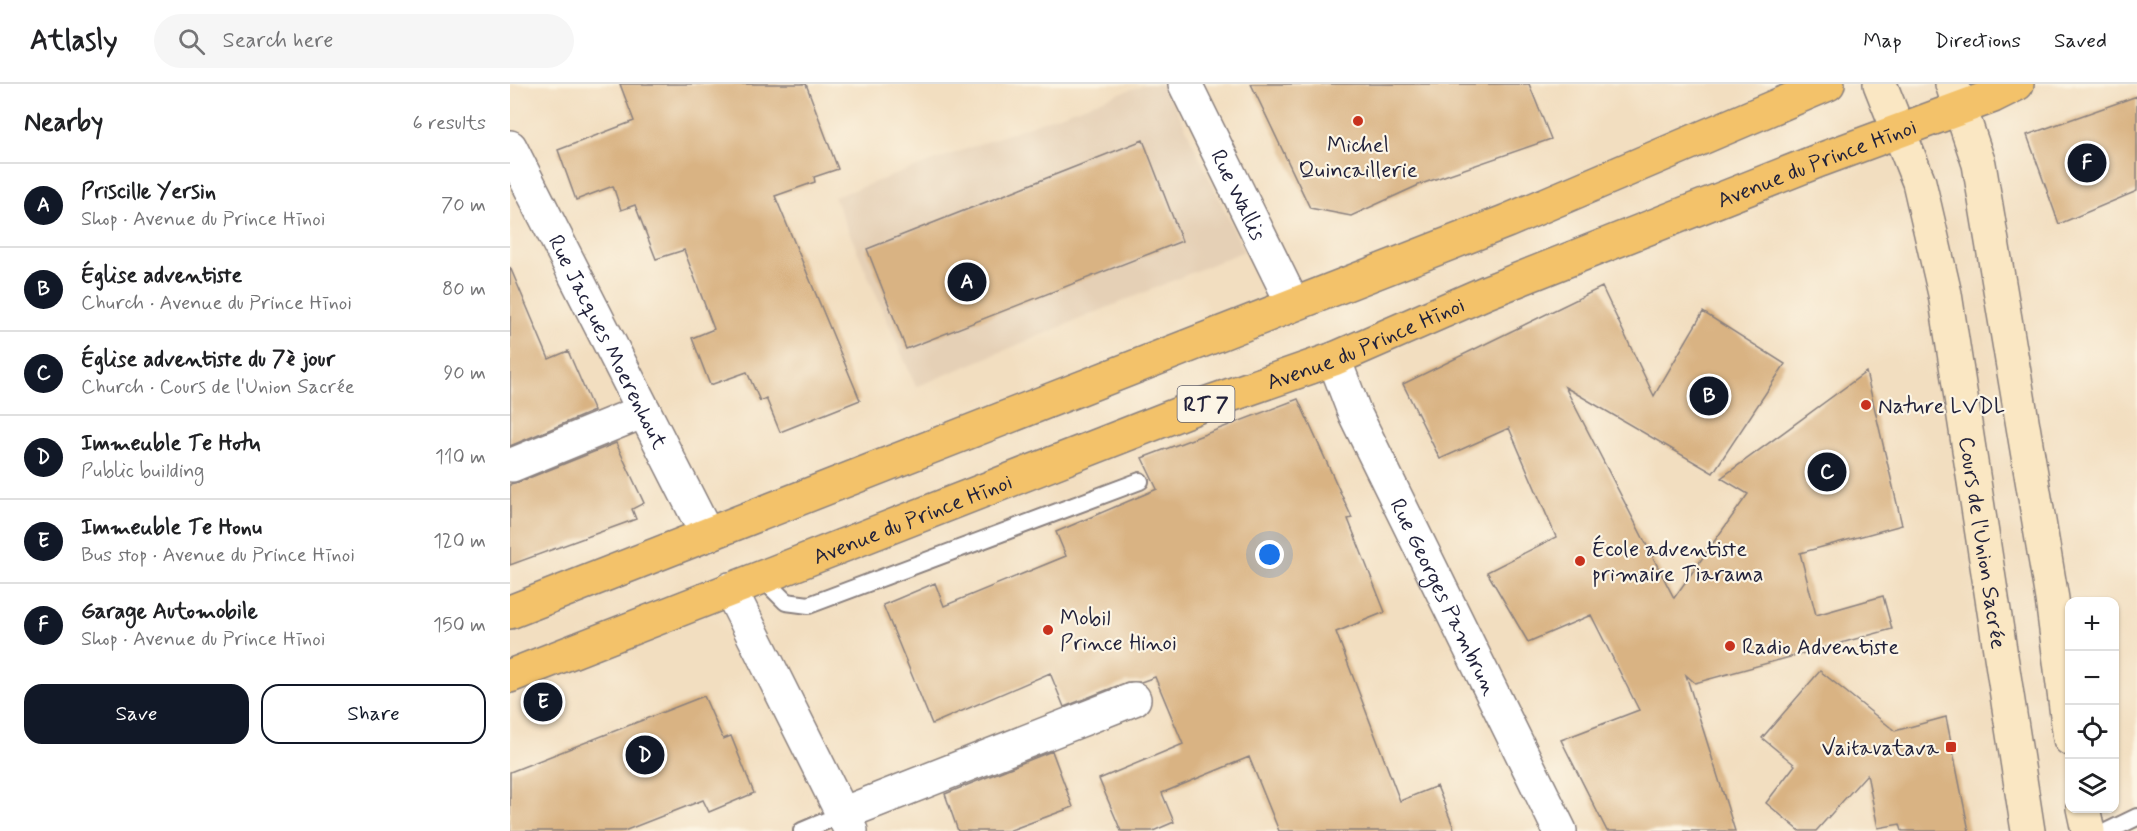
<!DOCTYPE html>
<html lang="en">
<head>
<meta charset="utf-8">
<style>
	:root { --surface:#fff; --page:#f6f6f6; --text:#202124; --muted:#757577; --line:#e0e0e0; --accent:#111827 }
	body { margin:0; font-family:Mynerve,sans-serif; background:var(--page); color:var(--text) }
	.controls { position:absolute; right:18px; bottom:18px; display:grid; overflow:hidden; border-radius:12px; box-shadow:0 2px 4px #0004 }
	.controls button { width:54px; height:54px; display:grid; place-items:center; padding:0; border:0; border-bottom:2px solid var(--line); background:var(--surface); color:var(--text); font:30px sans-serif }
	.you { position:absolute; left:760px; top:471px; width:21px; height:21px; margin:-15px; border:4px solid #fff; border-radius:50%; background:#1a73e8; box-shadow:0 0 0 9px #1a73e833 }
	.badge { display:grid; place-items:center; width:39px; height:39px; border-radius:50%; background:var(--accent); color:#fff; font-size:20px; font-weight:700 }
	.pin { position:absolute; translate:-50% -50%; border:3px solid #fff; box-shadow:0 2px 6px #0006 }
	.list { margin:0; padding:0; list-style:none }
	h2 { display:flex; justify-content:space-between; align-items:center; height:78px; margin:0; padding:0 24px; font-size:26px }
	h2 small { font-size:20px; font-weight:400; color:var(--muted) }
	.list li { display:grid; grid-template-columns:39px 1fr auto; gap:18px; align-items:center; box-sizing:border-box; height:84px; padding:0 24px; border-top:2px solid var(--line) }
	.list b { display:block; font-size:22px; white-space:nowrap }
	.list p { margin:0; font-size:20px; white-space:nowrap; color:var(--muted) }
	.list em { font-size:20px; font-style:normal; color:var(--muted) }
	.actions { display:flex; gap:12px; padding:18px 24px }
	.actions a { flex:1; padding:14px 0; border:2px solid var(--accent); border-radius:18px; text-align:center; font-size:21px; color:var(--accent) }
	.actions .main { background:var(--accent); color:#fff }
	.icon { flex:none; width:33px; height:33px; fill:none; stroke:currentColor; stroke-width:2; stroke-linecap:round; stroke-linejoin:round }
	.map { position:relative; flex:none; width:1627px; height:747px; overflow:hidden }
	header { display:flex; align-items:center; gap:36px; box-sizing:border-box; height:84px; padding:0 30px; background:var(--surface); border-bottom:2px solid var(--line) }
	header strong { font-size:28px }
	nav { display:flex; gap:33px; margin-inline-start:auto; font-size:21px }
	.search { width:420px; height:54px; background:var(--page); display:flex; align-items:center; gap:15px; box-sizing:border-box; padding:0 21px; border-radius:33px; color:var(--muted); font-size:22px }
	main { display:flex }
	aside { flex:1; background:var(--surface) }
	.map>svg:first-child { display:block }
</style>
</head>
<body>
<header>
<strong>Atlasly</strong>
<div class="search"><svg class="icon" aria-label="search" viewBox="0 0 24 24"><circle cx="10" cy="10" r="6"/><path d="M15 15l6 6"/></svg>Search here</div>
<nav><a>Map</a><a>Directions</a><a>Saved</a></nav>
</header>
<main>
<aside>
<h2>Nearby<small>6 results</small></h2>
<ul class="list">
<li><span class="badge">A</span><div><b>Priscille Yersin</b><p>Shop · Avenue du Prince Hīnoi</p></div><em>70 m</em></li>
<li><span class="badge">B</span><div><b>Église adventiste</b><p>Church · Avenue du Prince Hīnoi</p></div><em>80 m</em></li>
<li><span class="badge">C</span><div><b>Église adventiste du 7è jour</b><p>Church · Cours de l'Union Sacrée</p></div><em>90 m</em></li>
<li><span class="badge">D</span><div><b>Immeuble Te Hotu</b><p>Public building</p></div><em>110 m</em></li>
<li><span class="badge">E</span><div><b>Immeuble Te Honu</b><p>Bus stop · Avenue du Prince Hīnoi</p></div><em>120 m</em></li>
<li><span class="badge">F</span><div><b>Garage Automobile</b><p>Shop · Avenue du Prince Hīnoi</p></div><em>150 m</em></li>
</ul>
<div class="actions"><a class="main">Save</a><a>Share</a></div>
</aside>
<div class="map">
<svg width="1627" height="747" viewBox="0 0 1627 747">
	<rect width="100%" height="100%" fill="#fcf5e5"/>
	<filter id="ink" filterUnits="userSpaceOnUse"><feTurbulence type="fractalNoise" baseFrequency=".0167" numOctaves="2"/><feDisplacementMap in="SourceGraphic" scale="12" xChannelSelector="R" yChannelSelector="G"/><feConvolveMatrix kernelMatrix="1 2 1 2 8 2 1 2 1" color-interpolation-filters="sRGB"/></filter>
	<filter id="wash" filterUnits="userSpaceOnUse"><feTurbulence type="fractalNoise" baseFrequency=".008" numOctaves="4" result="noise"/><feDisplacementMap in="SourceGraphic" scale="24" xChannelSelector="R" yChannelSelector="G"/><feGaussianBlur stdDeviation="1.35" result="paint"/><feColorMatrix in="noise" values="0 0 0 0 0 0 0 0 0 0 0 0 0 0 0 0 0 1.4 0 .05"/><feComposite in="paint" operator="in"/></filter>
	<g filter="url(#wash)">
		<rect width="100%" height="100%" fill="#f2dec0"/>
		<!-- built -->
		<path fill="#e5d0b6" d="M 635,0 L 655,0 L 734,167 L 406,303 L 324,113 Z"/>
		<g id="blocks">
			<!-- building -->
			<path fill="#d9b383" d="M 110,0 L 296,0 L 328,85 L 304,93 L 305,98 L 265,112 L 350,316 L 270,348 L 256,314 L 250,317 L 237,288 L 200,301 L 182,254 L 204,245 L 174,166 L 146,175 L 125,121 L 111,126 L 103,102 L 66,116 L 48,66 L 124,37 Z
				M 741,0 L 1019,0 L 1041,55 L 911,100 L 841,132 L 800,124 Z
				M 1627,12 L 1627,107 L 1549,140 L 1517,51 Z
				M 633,56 L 672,157 L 396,265 L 357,165 Z
				M 0,183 L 39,275 L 58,267 L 84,327 L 0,362 Z
				M 1092,203 L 1144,312 L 1193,228 L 1275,280 L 1203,389 L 1055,303 L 1164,514 L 1238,410 L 1211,394 L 1356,288 L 1392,441 L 1290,469 L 1306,531 L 1373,512 L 1382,545 L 1185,599 L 1176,591 L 1225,747 L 1097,747 L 1051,656 L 1129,626 L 1081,531 L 1018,558 L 977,488 L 1046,453 L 999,344 L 930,375 L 893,300 Z
				M 788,315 L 842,434 L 838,435 L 875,528 L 826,548 L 890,717 L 927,702 L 945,747 L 769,747 L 739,673 L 652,709 L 664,738 L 643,747 L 611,747 L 589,695 L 673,660 L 645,593 L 631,598 L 617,598 L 554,623 L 540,589 L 422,640 L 373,521 L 425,499 L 434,522 L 556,472 L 546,448 L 647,405 L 632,374 Z
				M 106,359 L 134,419 L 122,425 L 126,435 L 0,481 L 0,400 L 9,398 Z
				M 1310,587 L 1385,647 L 1436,633 L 1459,747 L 1392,747 L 1390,740 L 1368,744 L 1357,690 L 1306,747 L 1290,747 L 1256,719 L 1285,681 L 1252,654 Z
				M 194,612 L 213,655 L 221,652 L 244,709 L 199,728 L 193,716 L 114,747 L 0,747 L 0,688 Z
				M 542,667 L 563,723 L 498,747 L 448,747 L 435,710 Z"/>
		</g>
	</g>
	<g filter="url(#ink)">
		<use href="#blocks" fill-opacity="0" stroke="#8a807e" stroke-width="1.5"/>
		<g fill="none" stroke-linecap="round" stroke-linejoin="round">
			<defs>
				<path id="service" d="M 251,493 L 276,518 L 299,521 L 630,397
					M 292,747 L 332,730
					M 1598,747 L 1627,733"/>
				<g id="minor">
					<path id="s1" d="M 675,0 L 783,220"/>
					<path id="s2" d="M 0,63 L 197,451"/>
					<path d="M 2,381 L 134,327"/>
					<path d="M 220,505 L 341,747"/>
					<path d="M 332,730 L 624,615"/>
				</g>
				<g id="tertiary">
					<path id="s3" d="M 824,275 L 845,330 L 1050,747"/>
				</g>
				<g id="secondary">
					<path id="s4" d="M 1370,0 L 1409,98 L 1435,210 L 1518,747"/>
					<path d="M 1442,0 L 1469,80 L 1542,515 L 1560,655"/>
					<path d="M 1573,724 L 1578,747"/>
				</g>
				<g id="primary">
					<path d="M 0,528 L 997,137 L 1318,0"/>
					<path id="s5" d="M 0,592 L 689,322 L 824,275 L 977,208 L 1310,76 L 1483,12 L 1507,0"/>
				</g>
			</defs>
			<!-- service casing -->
			<use href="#service" stroke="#8a807e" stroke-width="20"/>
			<!-- minor casing -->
			<use href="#minor" stroke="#8a807e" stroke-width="36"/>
			<!-- tertiary casing -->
			<use href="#tertiary" stroke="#8a807e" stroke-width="36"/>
			<!-- secondary casing -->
			<use href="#secondary" stroke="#8a807e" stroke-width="36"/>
			<!-- primary casing -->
			<use href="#primary" stroke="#8a807e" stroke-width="36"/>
			<!-- service -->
			<use href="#service" stroke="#fff" stroke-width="16"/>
			<!-- minor -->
			<use href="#minor" stroke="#fff" stroke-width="33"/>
			<!-- tertiary -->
			<use href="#tertiary" stroke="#fff" stroke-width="33"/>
			<!-- secondary -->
			<use href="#secondary" stroke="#fae7c3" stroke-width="33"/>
			<!-- primary -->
			<use href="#primary" stroke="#f3c26a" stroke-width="33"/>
		</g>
	</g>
	<!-- markers -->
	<g fill="#c8321e" stroke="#fcf5e5" stroke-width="2">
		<circle cx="848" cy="37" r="6"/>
		<circle cx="1356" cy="321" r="6"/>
		<circle cx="1070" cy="477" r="6"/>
		<circle cx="538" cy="546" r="6"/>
		<circle cx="1220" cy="562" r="6"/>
		<rect x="1435" y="657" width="12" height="12" rx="3"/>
	</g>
	<g text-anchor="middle" stroke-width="4.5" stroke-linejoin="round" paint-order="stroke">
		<!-- shield labels -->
		<rect fill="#fcf5e5" stroke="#63616e" stroke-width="1.5" x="667.5" y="302" width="57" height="36" rx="4.5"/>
		<g font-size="21" font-weight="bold" fill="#22223b">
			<text x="696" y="327">RT 7</text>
		</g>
		<!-- poi labels -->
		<g font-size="22" fill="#22223b" stroke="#fcf5e5" text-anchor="start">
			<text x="848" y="68" text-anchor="middle">Michel<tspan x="848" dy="25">Quincaillerie</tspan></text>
			<text x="1368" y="329">Nature LVDL</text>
			<text x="1082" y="472">École adventiste<tspan x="1082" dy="25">primaire Tiarama</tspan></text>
			<text x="550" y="541">Mobil<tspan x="550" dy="25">Prince Hinoi</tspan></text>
			<text x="1232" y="570">Radio Adventiste</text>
			<text x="1429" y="671" text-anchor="end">Vaitavatava</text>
		</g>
		<!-- street labels -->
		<g font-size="22" fill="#22223b" stroke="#fcf5e5">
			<text dy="8" stroke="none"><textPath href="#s5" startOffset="1404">Avenue du Prince Hīnoi</textPath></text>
			<text dy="8" stroke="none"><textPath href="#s1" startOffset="123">Rue Wallis</textPath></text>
			<text dy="8" stroke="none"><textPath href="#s2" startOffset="218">Rue Jacques Moerenhout</textPath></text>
			<text dy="8" stroke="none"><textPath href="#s5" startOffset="918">Avenue du Prince Hīnoi</textPath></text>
			<text dy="8" stroke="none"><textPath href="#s5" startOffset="432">Avenue du Prince Hīnoi</textPath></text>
			<text dy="8" stroke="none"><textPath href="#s4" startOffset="472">Cours de l'Union Sacrée</textPath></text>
			<text dy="8" stroke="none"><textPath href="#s3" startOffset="262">Rue Georges Pambrun</textPath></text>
		</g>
	</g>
</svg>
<div class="controls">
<button>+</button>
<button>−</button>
<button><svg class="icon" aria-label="locate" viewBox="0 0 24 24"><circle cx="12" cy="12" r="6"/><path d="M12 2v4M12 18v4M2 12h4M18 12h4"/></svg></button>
<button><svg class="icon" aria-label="layers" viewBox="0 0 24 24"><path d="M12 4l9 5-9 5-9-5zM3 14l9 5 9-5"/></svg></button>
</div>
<div class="you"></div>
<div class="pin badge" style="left:457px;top:198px">A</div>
<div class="pin badge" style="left:1199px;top:312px">B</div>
<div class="pin badge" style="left:1317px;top:388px">C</div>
<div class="pin badge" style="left:135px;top:671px">D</div>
<div class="pin badge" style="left:33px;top:618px">E</div>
<div class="pin badge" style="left:1577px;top:79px">F</div>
</div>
</main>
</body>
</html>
